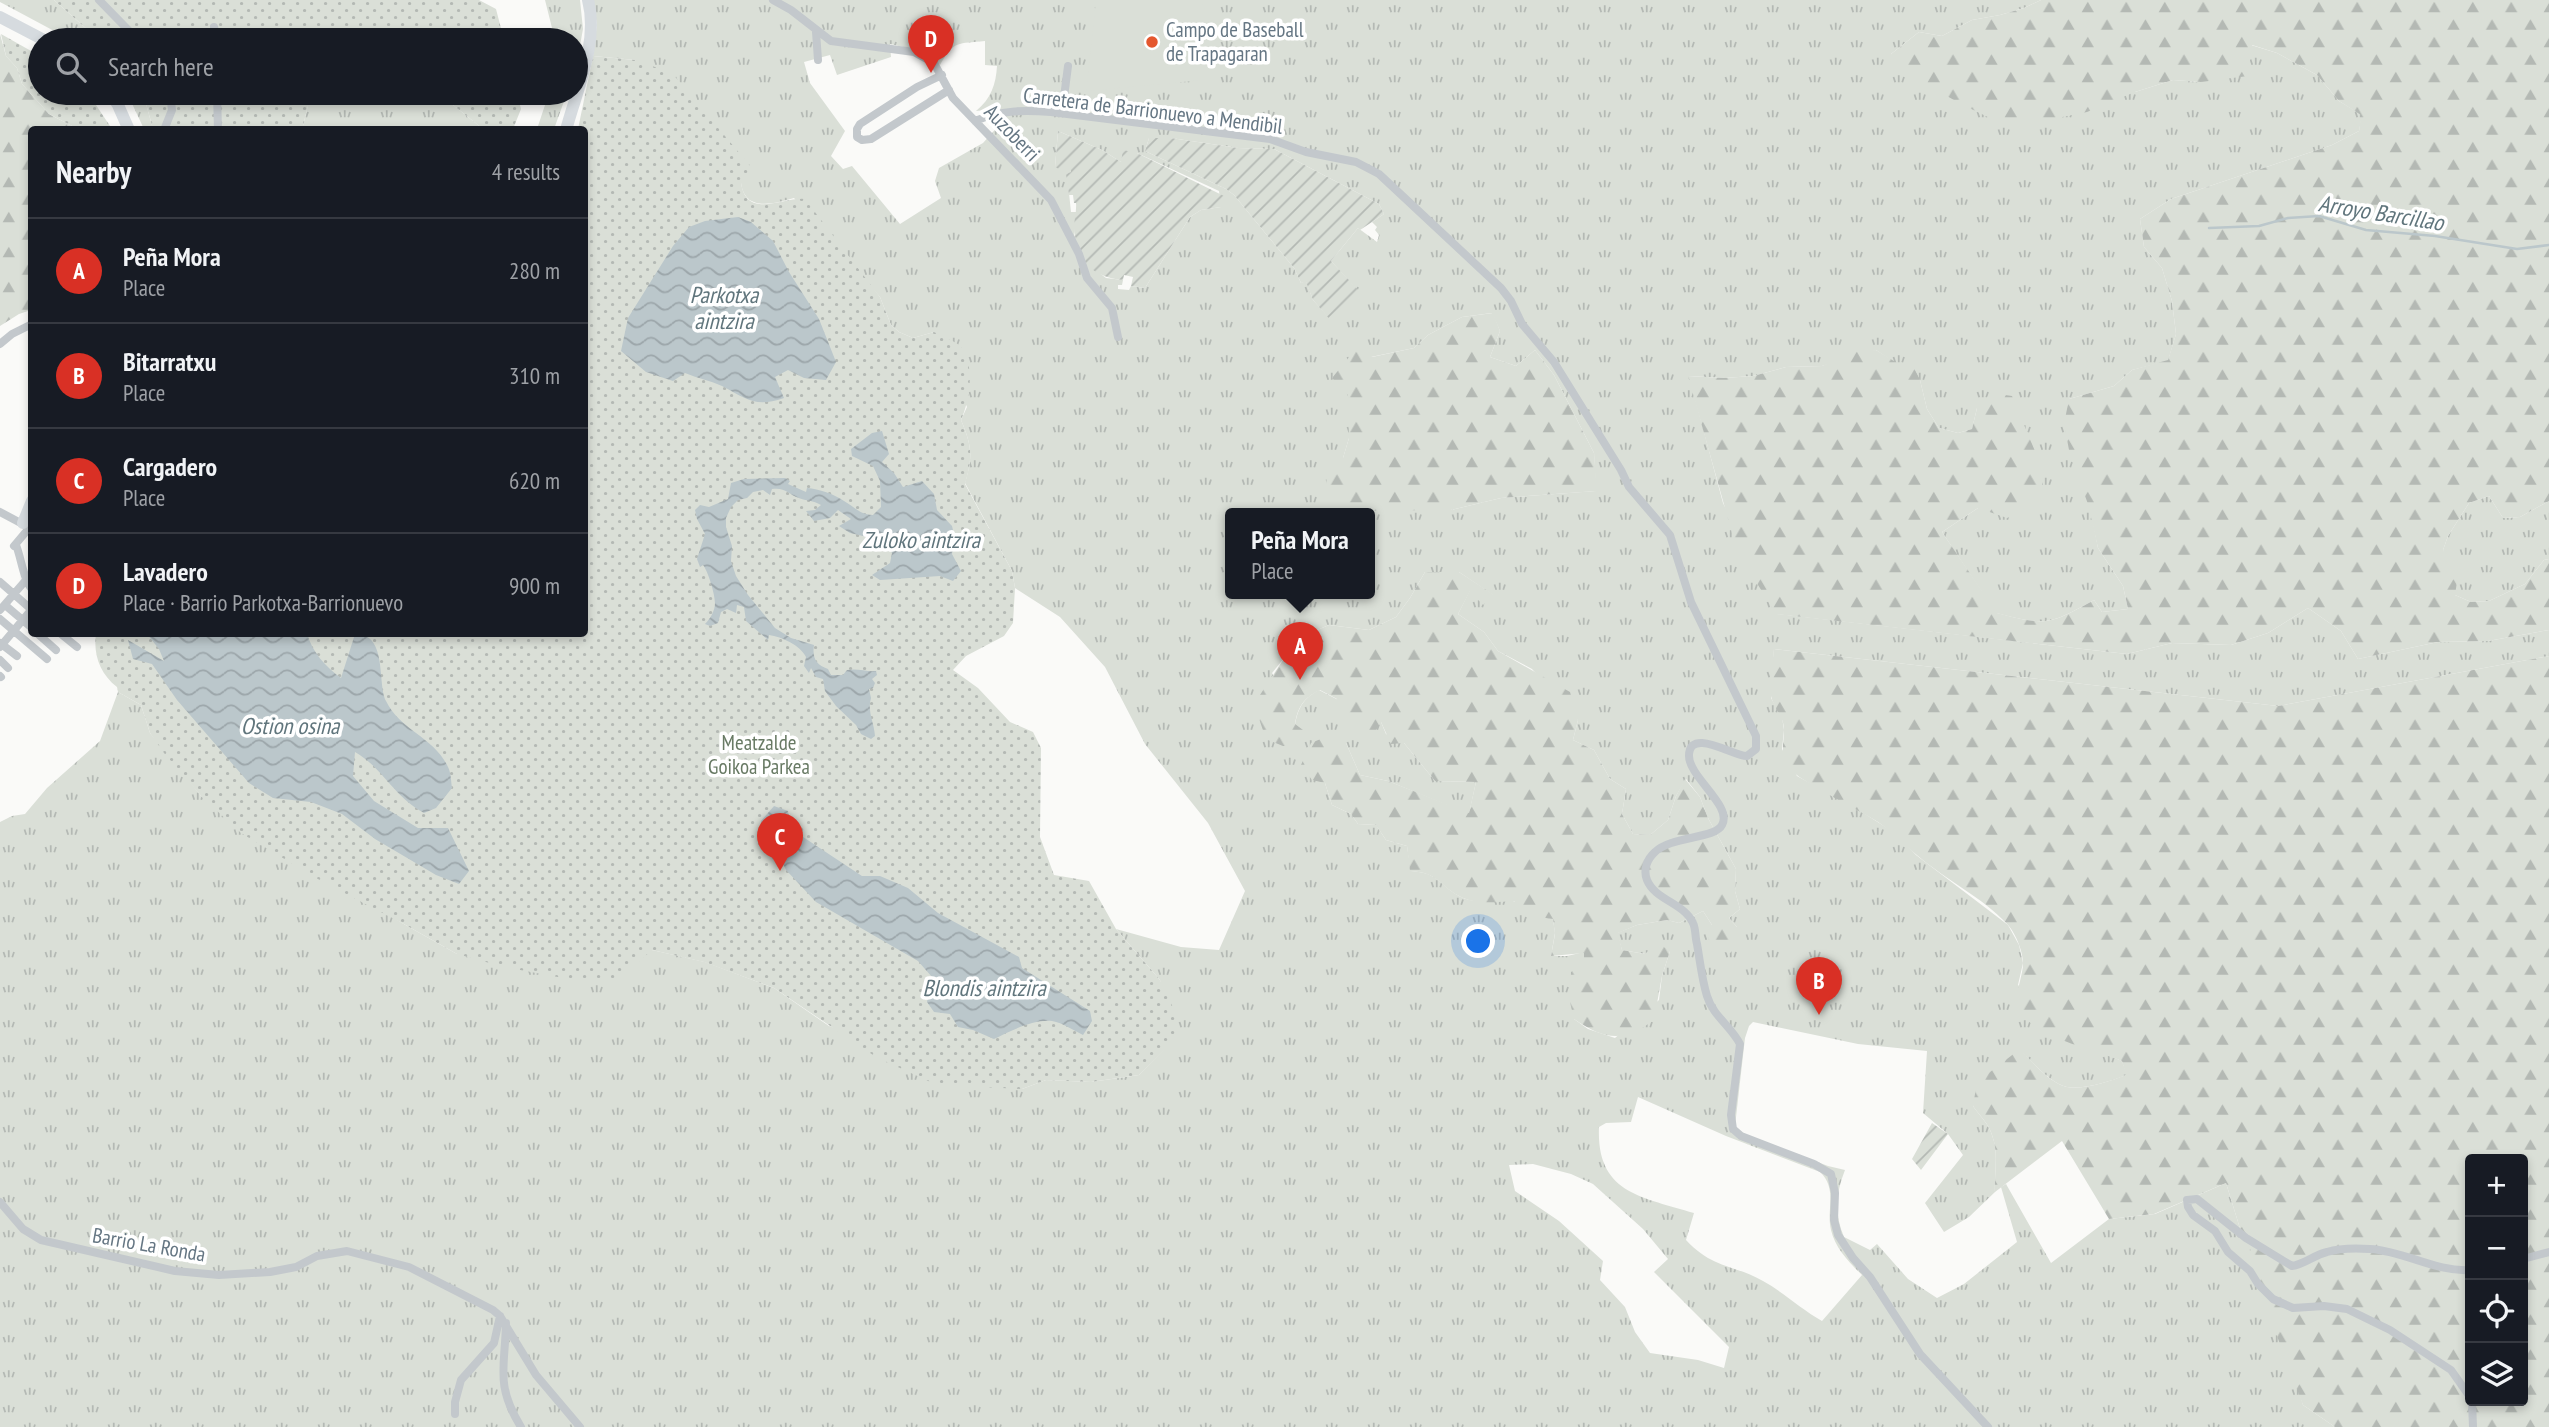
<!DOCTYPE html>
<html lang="en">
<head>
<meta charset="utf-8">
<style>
	:root { --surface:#171b24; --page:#20242c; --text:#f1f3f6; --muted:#9ea1a6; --line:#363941; --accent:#d93025 }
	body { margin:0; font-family:"PT Sans Narrow",sans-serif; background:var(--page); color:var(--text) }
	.controls { position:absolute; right:21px; bottom:21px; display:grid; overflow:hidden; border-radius:7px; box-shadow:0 4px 10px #0003 }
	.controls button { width:63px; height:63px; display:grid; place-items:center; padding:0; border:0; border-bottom:2px solid var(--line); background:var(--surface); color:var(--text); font:35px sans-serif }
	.you { position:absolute; left:1479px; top:942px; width:24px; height:24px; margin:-18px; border:5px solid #fff; border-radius:50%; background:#1a73e8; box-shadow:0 0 0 10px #1a73e833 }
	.badge { display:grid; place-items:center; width:46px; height:46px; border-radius:50%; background:var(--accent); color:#fff; font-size:23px; font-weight:700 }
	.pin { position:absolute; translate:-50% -58px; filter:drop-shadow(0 2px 4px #0008) }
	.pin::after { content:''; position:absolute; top:37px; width:24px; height:21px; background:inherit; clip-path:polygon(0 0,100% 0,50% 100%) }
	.popup { position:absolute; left:1225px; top:508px; width:150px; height:91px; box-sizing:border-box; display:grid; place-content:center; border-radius:7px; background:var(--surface); filter:drop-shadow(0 2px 5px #0005); font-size:23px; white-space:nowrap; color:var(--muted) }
	.popup b { font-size:26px; color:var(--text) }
	.popup::after { content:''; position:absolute; left:50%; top:100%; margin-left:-14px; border:14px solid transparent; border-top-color:var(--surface) }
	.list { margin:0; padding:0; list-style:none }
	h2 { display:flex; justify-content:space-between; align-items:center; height:91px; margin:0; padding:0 28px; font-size:30px }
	h2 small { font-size:23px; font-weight:400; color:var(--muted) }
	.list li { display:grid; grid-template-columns:46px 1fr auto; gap:21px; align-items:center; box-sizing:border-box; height:105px; padding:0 28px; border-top:2px solid var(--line) }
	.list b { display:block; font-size:26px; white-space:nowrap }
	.list p { margin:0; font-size:23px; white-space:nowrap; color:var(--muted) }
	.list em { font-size:23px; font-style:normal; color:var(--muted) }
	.icon { flex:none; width:38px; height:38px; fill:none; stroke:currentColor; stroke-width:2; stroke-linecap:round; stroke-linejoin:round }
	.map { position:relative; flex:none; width:2549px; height:1427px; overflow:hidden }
	.search { position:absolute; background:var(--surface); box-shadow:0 4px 10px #0003; left:28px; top:28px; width:560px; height:77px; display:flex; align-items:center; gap:18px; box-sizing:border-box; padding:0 24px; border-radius:38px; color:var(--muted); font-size:26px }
	.panel { position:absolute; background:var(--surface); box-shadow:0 4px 10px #0003; left:28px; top:126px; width:560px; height:511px; border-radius:7px }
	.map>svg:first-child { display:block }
</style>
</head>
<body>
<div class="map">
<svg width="2549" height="1427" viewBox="0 0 2549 1427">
	<defs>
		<pattern id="grass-tufts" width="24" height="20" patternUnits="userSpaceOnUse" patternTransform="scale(1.75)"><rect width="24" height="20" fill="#dadfd7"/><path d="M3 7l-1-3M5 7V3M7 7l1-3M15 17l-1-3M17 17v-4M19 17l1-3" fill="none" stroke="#b4b9b4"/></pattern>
		<pattern id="forest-firs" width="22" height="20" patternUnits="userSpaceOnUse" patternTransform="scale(1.75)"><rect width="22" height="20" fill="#dadfd7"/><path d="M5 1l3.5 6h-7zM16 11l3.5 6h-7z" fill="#b4b9b4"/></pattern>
		<pattern id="park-dots" width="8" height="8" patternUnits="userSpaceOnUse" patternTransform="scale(1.75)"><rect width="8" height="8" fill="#dadfd7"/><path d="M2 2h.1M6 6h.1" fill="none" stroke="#b4b9b4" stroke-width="1.8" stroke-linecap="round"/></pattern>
		<pattern id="garden-furrows" width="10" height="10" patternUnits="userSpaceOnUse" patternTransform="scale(1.75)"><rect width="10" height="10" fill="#dadfd7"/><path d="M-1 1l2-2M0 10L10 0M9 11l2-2" fill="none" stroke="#b4b9b4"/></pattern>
		<pattern id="water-waves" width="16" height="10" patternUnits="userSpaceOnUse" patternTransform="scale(1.75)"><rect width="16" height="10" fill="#bbc7cb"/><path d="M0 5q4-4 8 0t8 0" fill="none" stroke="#9ca6aa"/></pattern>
	</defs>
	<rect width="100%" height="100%" fill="#fafaf8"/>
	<!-- grass -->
	<path fill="url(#grass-tufts)" fill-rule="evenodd" d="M 0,0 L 54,0 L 99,40 L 71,40 L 0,2 Z
		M 545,0 L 580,0 L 583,29 L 576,67 L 576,40 L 555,40 Z
		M 592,0 L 2041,0 L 2024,8 L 2000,15 L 1972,20 L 1942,36 L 1919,32 L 1891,54 L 2135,92 L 2173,80 L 2201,82 L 2251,45 L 2277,53 L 2317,75 L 2339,101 L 2362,115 L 2359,131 L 2332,145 L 2171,199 L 2140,219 L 2144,247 L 2162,268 L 2172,301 L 2176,334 L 2168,361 L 2132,370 L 2114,386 L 2069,399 L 2098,548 L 2123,586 L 2128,609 L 2102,612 L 2094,600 C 2049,625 2046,626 1996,613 L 1942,532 L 1978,508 L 1977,408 L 1972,429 L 1958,433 L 1939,428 L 1927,409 L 1920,380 L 1876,350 L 1822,366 L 1786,367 L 1753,376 L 1724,378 L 1689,376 L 1723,503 L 1777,614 L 2127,654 L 2172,643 L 2231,645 L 2268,633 L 2308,608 L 2341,631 L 2358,659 L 2438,642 L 2488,641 L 2549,630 L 2549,656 L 2278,706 L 1774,649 L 1771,698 L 1782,717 L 1784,730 L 1782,749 L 1797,776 L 1854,807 L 1895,833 L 1916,855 L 2008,925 L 2019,945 L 2023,963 L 2018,985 L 2096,1050 L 2122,1061 L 2127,1075 C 2110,1081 2085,1090 2067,1087 C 2051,1084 2031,1061 2020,1050 L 1973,1106 C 1979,1115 1989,1124 1992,1135 C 1999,1153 1994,1173 1995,1192 L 1969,1217 L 1944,1232 L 1925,1203 L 1963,1155 L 1948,1134 L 1923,1113 L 1927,1051 L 1858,1044 L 1753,1022 L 1749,1026 L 1745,1038 L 1735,1126 L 1744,1134 L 1828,1166 L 1845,1170 C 1836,1192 1834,1214 1844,1237 L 1870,1250 L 1877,1244 L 1908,1279 L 1937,1298 L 1964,1284 L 2017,1242 L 2001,1187 L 2006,1184 L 2051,1263 L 2109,1219 L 2155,1214 L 2226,1183 L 2242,1235 L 2254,1240 L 2303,1405 L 2335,1427 L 0,1427 L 0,822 L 12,816 L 25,814 L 47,788 L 100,741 L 118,692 L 141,705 L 150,733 L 202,797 L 402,923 L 457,954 L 652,950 L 705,962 L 774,988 L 829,1026 L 1022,1089 L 1046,1080 L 1091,1082 L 1139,1075 L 1175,1038 L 1160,980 L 1116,929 L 1181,947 L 1219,950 L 1245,891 L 1208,823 L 1145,744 L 1105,667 L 1060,617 L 1015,588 L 1012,571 L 965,483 C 973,456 972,446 961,420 L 967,407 L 934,332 L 913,338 L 899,332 L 891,325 L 880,297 L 794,198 C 773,204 745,212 741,183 L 635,60 L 593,56 L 597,24 ZM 985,41 L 985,65 L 997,66 C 996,84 991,99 976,111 L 996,109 L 1001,123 L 983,143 L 939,168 L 935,181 L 941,198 L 900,224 L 852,166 L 843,169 L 831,156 L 845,131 L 810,83 L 804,62 L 830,55 L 837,75 L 891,57 L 890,44 L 921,51 L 940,65 C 954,40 958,44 985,41 ZM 1058,131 L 1102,150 L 1121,162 L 1137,153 L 1219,191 L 1221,207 L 1201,210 L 1190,217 L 1145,288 L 1131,286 L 1129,290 L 1118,289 L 1118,285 L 1122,285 L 1123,280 L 1106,278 L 1085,262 L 1074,235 L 1077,212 L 1071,212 L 1067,174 L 1072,172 L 1071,169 L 1055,167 ZM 1149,138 L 1171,138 L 1238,148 L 1274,149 L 1379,204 L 1384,214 L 1372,222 L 1377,227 L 1375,230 L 1379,235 L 1377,242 L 1358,228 L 1331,261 L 1362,295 L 1332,321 L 1313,300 L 1306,281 L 1301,283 L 1294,268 L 1234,195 L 1226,189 L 1145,151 ZM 1492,313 L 1500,331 L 1490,357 L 1516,366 L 1535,350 L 1554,375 L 1594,453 L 1596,491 L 1501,498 L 1451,510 L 1332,458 L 1343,458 L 1349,438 L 1349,395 L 1359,346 L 1371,357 L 1414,348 L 1428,335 L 1462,317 ZM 1230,514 L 1370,514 L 1370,594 L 1230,594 ZM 1425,572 L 1459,572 L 1493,595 L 1470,590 L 1458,614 L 1484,632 L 1498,651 L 1532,669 L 1578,720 L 1573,740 L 1594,750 L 1610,779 L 1626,789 L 1622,814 L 1633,834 L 1650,835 L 1668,820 L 1676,796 L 1686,779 L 1700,797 L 1708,818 L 1736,869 L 1735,891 L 1740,909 L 1729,918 L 1737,927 L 1712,925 L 1703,911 L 1679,923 L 1667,920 L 1637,925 L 1617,933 L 1622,950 L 1645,954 L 1670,951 L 1662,976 L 1659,1000 L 1615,1038 L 1588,1029 L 1574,1019 L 1585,964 L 1584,952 L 1567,956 L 1551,956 L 1555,933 L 1553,919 C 1535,917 1528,904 1513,901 C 1495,897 1477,906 1459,896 C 1438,884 1439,873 1411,871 L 1407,846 L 1386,840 L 1376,825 L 1358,824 L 1351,814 L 1332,805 L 1325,783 L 1346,743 L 1360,775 L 1388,781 L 1469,814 L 1476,782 L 1435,781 L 1404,743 L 1386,734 L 1381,722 L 1319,690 C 1304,698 1298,707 1295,725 L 1272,673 L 1285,657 L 1279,640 L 1303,636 L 1329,625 L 1369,630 L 1396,617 L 1410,598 ZM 1638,1097 L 1726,1136 L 1820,1172 C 1838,1189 1826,1210 1831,1230 C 1835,1248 1849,1262 1862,1275 L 1822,1321 C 1801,1309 1783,1292 1763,1281 C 1733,1264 1713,1269 1686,1240 L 1694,1213 C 1643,1197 1596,1194 1599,1127 L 1606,1123 L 1631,1122 ZM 1533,1164 L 1571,1174 L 1593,1184 L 1643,1229 L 1668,1259 L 1654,1272 L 1729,1347 L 1724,1368 L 1698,1360 L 1650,1353 L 1635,1332 L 1625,1307 L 1600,1280 L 1603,1261 L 1559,1221 L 1515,1191 L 1509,1165 Z
		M 127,93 L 143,93 L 153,129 L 144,129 Z
		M 311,93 L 438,93 L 483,129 L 302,130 Z
		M 549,93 L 567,93 L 554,129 L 537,129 Z
		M 2489,496 L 2503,518 L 2520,517 L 2549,501 L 2549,559 L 2544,560 L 2525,584 L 2489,601 L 2471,602 L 2455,595 L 2443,550 L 2448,536 L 2469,503 Z"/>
	<!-- forest -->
	<path fill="url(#forest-firs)" fill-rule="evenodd" d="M 2041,0 L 2549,0 L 2549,501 L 2520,517 L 2503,518 L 2489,496 L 2469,503 L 2448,536 L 2443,550 L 2458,575 L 2455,595 L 2471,602 L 2489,601 L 2525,584 L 2544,560 L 2549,559 L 2549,630 L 2488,641 L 2438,642 L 2358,659 L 2341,631 L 2308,608 L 2268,633 L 2231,645 L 2172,643 L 2127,654 L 1776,614 L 1737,551 L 1688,376 L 1724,378 L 1753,376 L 1786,367 L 1822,366 L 1857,351 L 1876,350 L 1897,363 L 1912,363 L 1920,380 L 1927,409 L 1939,428 L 1958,433 L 1972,429 L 1977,408 L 1991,393 L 2012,396 L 2045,475 L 2039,495 L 2027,510 L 2007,518 L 1978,508 L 1942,532 L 1997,613 C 2046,626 2049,625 2094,600 L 2102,612 L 2128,609 L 2123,586 L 2098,548 L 2088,504 L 2070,455 L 2064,424 L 2069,399 L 2114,386 L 2132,370 L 2168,360 L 2176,334 L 2172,301 L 2162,268 L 2144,247 L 2140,219 L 2171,199 L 2332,145 L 2359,131 L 2361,115 L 2339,101 L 2317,75 L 2277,53 L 2252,45 L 2248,76 L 2201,82 L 2173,80 L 2135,92 L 2087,112 L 2024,125 L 1992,119 L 1961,104 L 1901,70 L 1891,54 L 1919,32 L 1942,36 L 1972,20 L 2000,15 L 2024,8 Z
		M 0,34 L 6,56 L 17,68 L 22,84 L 49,114 L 78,129 L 32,130 L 31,310 L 19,314 L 0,326 Z
		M 1493,313 L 1500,331 L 1490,357 L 1516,366 L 1535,350 L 1554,375 L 1594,453 L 1597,491 L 1501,498 L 1451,510 L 1343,511 L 1324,506 L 1327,475 L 1332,458 L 1343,458 L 1349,438 L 1348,395 L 1332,378 L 1359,345 L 1372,357 L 1414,348 L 1428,335 L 1462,317 Z
		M 1425,572 L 1459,572 L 1494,595 L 1483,605 L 1470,591 L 1458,614 L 1484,632 L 1498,651 L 1570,692 L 1578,720 L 1573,740 L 1594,750 L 1610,779 L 1626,789 L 1622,814 L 1633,834 L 1650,835 L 1668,820 L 1676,796 L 1685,779 L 1700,797 L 1708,818 L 1736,869 L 1735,891 L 1740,909 L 1729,918 L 1737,927 L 1742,942 L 1730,953 L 1713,950 L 1707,934 L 1712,925 L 1703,911 L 1679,923 L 1667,920 L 1637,925 L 1618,933 L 1622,950 L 1645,954 L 1657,942 L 1670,951 L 1662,976 L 1654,1020 C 1623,1043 1605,1040 1574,1019 L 1570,1002 L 1571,972 L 1584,964 L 1584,953 L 1551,956 L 1555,934 L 1553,919 C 1537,917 1526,912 1514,901 C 1496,902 1475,905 1459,896 C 1438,885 1440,873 1410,871 L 1407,846 L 1386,840 L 1376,825 L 1358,824 L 1351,814 L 1332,805 L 1325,783 L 1312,780 L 1301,765 L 1311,743 L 1328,736 L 1346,743 L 1360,775 L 1388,781 L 1469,813 L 1476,782 L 1435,781 L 1404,743 L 1391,744 L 1381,722 L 1373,735 L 1358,734 L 1339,717 L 1337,699 L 1320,690 C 1304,698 1298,706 1295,724 L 1307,733 L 1300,746 L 1283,746 L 1266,739 L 1254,704 L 1285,657 L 1279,640 L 1303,636 L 1329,625 L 1369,630 L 1396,617 L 1410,598 Z
		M 1774,649 L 2278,706 L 2549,656 L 2549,1427 L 2335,1427 L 2303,1405 L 2248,1259 L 2253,1240 L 2242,1235 L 2226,1183 L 2154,1214 L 2109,1219 L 2062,1141 L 1995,1192 C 1994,1173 1999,1153 1992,1135 C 1989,1124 1979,1115 1973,1106 L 1977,1082 L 2020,1049 C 2031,1061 2051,1084 2067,1087 C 2085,1090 2110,1081 2126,1075 L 2122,1061 C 2096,1050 2038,1038 2022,1014 C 2011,998 2023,979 2023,963 C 2023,951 2015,932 2007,924 C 1982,897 1946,880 1918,856 C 1904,845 1893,832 1878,822 C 1860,810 1796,780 1787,766 C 1780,754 1784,743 1784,730 C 1784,716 1774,709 1771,696 C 1767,680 1773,665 1774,649 ZM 2470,1159 L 2523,1159 L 2523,1401 L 2470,1401 Z"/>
	<!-- park -->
	<path fill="url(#park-dots)" d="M 54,0 L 479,0 L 496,9 L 504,40 L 372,40 L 360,35 L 352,40 L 99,40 Z
		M 1,34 L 40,56 L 40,93 L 88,93 L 112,129 L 78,129 L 49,114 L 22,84 L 17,68 L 6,56 Z
		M 593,56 L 635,60 L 672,73 L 751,167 L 741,183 C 747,220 782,197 805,199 L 880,297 L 891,325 L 899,332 L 913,338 L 934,332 C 941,336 953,340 959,345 C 976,363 970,400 961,420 C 972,446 973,456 965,484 L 1012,571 L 1015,588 L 1013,623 L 1004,636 L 966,656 L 953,670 L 978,688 L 1010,722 L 1033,732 L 1041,748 L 1040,837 L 1054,875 L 1089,881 L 1116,929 L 1160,980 L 1176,1014 L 1176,1038 L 1139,1075 L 1091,1082 L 1046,1080 L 1022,1089 L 937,1085 L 876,1057 L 774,988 L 704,962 L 652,950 L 620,978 L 574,980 L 504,967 L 457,954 L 402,923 L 323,882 L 241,833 L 202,797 L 164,753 L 150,733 L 141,705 L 118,692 L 117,687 C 100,674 93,654 96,634 L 584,634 L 584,130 L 578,129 Z
		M 143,93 L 311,93 L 302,130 L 153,129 Z
		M 438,93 L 517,93 L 521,109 L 513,129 L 483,129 Z"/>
	<!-- garden -->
	<path fill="url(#garden-furrows)" d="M 1058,131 L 1102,150 L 1121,162 L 1123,150 L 1137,153 L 1226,197 L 1221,207 L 1201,210 L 1190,217 L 1145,288 L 1131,286 L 1133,277 L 1124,275 L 1123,280 C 1095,277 1080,265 1075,236 C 1072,226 1077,214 1076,203 L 1074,203 L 1073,195 L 1069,195 L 1066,174 L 1071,172 L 1071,169 L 1059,169 L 1055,167 Z
		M 1149,138 L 1171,138 L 1238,148 L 1274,149 L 1379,204 L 1384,214 L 1360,230 L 1358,228 L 1331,261 L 1363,295 L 1332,322 L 1313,300 L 1306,282 L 1301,283 L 1294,268 L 1234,195 L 1226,189 L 1145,151 Z
		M 1932,1123 L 1948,1134 L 1921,1170 L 1912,1159 Z"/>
	<!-- pitch -->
	<path fill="#dadfd7" d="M 1096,0 L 1201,0 C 1212,27 1218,53 1204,80 L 1086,91 Z"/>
	<!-- water -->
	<path fill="url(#water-waves)" d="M 738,217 L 751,222 L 773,241 L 789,272 L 819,319 L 836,362 L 826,380 L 804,378 L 788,370 L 775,377 L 784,398 C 755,408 747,399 722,386 C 711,381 697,378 685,373 L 673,381 L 646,372 L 621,351 L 628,318 L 673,246 L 689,227 L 705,221 Z
		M 882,431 L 889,454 L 882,462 L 894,473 L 903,487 L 922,481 L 934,494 L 937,510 L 952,526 L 955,538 L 952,554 L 961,571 L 953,581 L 940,576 L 880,580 L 872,575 L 890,563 L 892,553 L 885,541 L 850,533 L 839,526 L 851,519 L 838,510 L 830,518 L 814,521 L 806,511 L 815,510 L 821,505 C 813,500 806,501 799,498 C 788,494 785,487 772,489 L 770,495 L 763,490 L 753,492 L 747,498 L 738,500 L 731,507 L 726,518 L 726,527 L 732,546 L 731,561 L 736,576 L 748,595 L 775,628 L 791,638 L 814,645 C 812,658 816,665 828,669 L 831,675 L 843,675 L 847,670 C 858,668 866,672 876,671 L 877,675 L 872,679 L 875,683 L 873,688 L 869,689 L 871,698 C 867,711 874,722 875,736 L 871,739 L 861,734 L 856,725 L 836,706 L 825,691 L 823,679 L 816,677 L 811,668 L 809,673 L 804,666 L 806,657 C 800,645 782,637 769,635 L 768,640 L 746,621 L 744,607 L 737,605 L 736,613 L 727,609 L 721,612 L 718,623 L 710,626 L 705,624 C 710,619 715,611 715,603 C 715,594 708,571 703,565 L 700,567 L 697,559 L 705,534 L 697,519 L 695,510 L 700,505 L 709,507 L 728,499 L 731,483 L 744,479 L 785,478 L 790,481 L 788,484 L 806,492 L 807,488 C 819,489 834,494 844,501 C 856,508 859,514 873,515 L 881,507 L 880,481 L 873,466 L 852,456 L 851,449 L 872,433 Z
		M 147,634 L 307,634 C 313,653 325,666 341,678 L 355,634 C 388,633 377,683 386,701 C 400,730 435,738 448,767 C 451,773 451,781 452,788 L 436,808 L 424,813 C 393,796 383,768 355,752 L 353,776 L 374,801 L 418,828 L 448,828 L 469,871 L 459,884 L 436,875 L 375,839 L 342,814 L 311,802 L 273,798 L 249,783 L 177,700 L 152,664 L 133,659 L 128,640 L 164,661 L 159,649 Z
		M 774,806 L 788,811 L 790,823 L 797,833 L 862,876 L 880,876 L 908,888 L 938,913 L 1019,957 L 1022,968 L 1090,1011 L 1092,1021 L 1083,1035 C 1073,1030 1063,1023 1052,1021 C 1034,1019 1010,1031 994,1039 L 973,1030 L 958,1027 L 950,1014 L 934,1012 L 927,1002 L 932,977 L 918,961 L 816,902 L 786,870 L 770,838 L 761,829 L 761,821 Z"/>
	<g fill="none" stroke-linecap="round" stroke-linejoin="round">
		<!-- stream -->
		<path stroke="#bbc7cb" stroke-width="2.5" d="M 2209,228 L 2259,226 L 2288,218 L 2319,216 L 2366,230 L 2435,236 L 2517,249 L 2549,245"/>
		<!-- street -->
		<path stroke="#c3c8cc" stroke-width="8" d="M 99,0 L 138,40
			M 773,0 L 791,10 L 831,41 L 914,52 L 934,63 L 953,98 L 1051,200 L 1079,254 L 1087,278 L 1112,308 L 1118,337
			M 214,27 L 217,40
			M 816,32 L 818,60
			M 942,75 L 917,87 L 860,124 L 857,129 L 857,137 L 862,140 L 871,139 L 949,90
			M 217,93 L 218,130
			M 1062,113 L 1068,66
			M 975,121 C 1001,110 1024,110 1051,112 L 1270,139 L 1306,152 L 1356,162 L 1379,174 L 1501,288 L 1511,301 L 1522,324 L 1554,362 L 1621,470 L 1629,487 L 1670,535 L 1691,602 L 1756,736 L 1756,749 L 1747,756 C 1735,757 1689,726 1689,756 C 1689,777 1733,806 1722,825 C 1715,839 1671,836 1655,852 C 1647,859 1643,870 1647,880 C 1655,900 1684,903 1693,923 C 1696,929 1695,938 1697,944 C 1700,961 1702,980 1707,996 C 1713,1016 1731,1026 1740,1044 L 1731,1115 L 1733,1129 L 1741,1136 L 1814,1164 L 1831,1174 L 1835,1193 L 1834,1220 L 1838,1235 L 1853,1258 L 1870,1277 L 1920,1354 L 1988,1427
			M 164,130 L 172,110 L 170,93
			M 0,344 L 12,334 L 32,324
			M 0,512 L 32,529
			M 16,545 C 21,557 24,582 32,589
			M 14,546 L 30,527
			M 0,582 L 32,610
			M 5,605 L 32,628
			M 0,610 L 26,580
			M 0,619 L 47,659
			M 38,634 L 56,650
			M 61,634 L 77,647
			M 0,643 L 17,656
			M 0,647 L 32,609
			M 0,660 L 8,668
			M 0,676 L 1,677
			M 0,1202 L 23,1229 L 41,1240 L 175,1271 L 219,1275 L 270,1272 L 296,1267 L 317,1256 L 347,1251 L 409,1267 L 493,1310 L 500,1316 L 536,1375 L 580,1427
			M 2523,1259 L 2549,1252
			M 2470,1270 C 2435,1272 2405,1251 2370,1249 C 2356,1248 2340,1248 2327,1252 C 2314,1255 2305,1264 2292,1266 L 2246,1238 L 2197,1199 L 2187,1200 L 2188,1207 L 2193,1215 L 2215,1231 L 2228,1252 L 2250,1271 L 2258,1284 L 2273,1299 L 2293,1308 L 2324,1306 L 2347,1309 L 2390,1330 L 2451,1370 L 2470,1397
			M 506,1323 C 505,1368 495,1385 521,1427
			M 2472,1401 L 2473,1427
			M 455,1414 L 455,1402 L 461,1380 L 494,1343 L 500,1316"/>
		<!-- secondary -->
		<path stroke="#d6dbdf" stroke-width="12" d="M 566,130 C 577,89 599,42 588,0
			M 23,523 L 32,501"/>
		<!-- primary -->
		<path stroke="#d6dbdf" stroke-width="12" d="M 0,17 L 44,40
			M 110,93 L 118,105 L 129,130"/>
	</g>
	<!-- markers -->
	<circle fill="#e4572e" stroke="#fff" stroke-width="2.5" cx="1152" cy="42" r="7"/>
	<g text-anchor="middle" stroke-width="7" stroke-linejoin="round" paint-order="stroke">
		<!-- poi labels -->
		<g font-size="21" fill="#657683" stroke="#fff" text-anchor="start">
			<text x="1166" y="37">Campo de Baseball<tspan x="1166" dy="24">de Trapagaran</tspan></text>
		</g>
		<!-- street labels -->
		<g font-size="21" fill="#657683" stroke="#fff">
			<text transform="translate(1153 111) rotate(7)" y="7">Carretera de Barrionuevo a Mendibil</text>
			<text transform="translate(1012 133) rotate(46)" y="7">Auzoberri</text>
			<text transform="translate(149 1245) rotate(10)" y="7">Barrio La Ronda</text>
		</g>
		<!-- park labels -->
		<g font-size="21" fill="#687a64" stroke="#fff">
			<text x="759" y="750">Meatzalde<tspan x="759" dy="24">Goikoa Parkea</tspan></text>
		</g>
		<!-- water labels -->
		<g font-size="23" font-style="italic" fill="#60757c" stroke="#fff">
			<text transform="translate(2381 213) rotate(9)" y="8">Arroyo Barcillao</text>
			<text x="724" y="303">Parkotxa<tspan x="724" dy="26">aintzira</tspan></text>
			<text x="921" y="548">Zuloko aintzira</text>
			<text x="290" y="734">Ostion osina</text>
			<text x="984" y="996">Blondis aintzira</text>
		</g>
	</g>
</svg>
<div class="controls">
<button>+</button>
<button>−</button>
<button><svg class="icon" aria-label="locate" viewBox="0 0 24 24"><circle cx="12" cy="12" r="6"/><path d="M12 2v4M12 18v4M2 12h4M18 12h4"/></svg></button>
<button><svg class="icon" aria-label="layers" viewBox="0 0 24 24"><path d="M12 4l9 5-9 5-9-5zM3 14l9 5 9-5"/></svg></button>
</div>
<div class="you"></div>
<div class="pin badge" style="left:1300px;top:680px">A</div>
<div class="popup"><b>Peña Mora</b>Place</div>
<div class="pin badge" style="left:1819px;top:1015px">B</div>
<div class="pin badge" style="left:780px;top:871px">C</div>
<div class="pin badge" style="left:931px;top:73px">D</div>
<div class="search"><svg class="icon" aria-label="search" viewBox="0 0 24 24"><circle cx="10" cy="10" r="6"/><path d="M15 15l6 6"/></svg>Search here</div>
<section class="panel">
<h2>Nearby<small>4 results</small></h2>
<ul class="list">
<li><span class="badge">A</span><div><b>Peña Mora</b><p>Place</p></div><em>280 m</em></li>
<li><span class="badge">B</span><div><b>Bitarratxu</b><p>Place</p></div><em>310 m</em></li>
<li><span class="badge">C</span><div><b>Cargadero</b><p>Place</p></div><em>620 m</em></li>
<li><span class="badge">D</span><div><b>Lavadero</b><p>Place · Barrio Parkotxa-Barrionuevo</p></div><em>900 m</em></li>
</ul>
</section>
</div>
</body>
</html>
